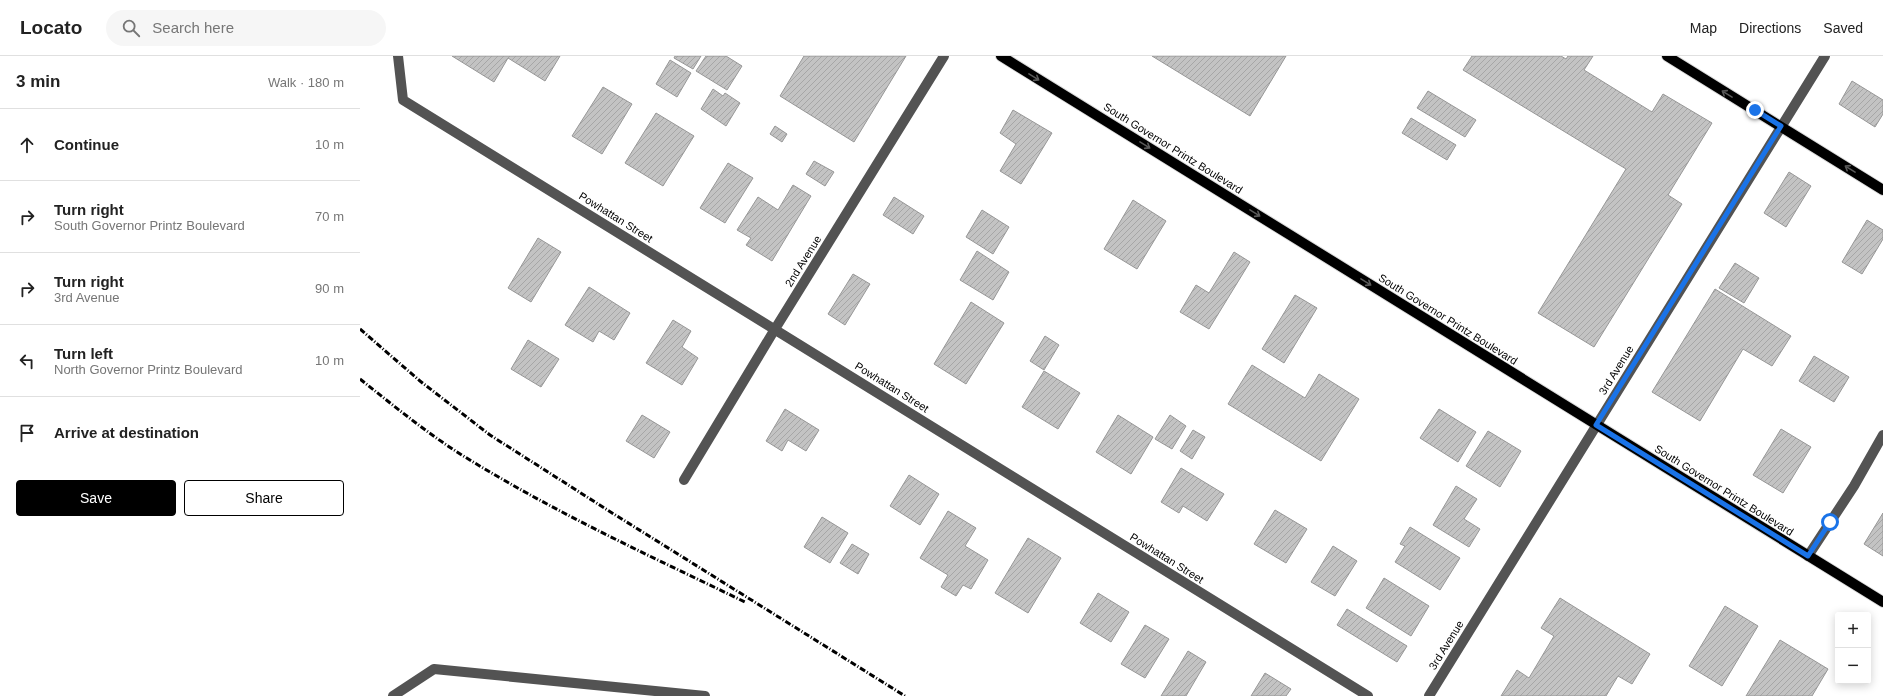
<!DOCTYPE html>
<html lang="en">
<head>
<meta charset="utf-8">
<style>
	:root { --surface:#fff; --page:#f6f6f6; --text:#222; --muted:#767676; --line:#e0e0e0; --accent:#000 }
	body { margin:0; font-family:Helvetica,sans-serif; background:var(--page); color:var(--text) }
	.controls { position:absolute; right:12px; bottom:12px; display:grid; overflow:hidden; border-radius:4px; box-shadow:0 2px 10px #0003 }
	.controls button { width:36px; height:36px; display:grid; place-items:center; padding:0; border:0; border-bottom:1px solid var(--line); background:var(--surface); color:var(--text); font:20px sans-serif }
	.stop { position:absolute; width:12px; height:12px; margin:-9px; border:3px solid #1a73e8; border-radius:50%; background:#fff }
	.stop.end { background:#1a73e8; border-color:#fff; box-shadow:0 1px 4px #0008 }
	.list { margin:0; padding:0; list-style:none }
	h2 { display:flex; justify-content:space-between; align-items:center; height:52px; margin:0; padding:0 16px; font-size:17px }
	h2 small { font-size:13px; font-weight:400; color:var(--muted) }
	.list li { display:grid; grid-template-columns:26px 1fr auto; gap:12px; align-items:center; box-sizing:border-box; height:72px; padding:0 16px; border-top:1px solid var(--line) }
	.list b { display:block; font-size:15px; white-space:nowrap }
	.list p { margin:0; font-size:13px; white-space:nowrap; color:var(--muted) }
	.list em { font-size:13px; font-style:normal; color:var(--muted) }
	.actions { display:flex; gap:8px; padding:12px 16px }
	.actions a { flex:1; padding:9px 0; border:1px solid var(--accent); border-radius:4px; text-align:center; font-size:14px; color:var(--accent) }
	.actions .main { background:var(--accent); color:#fff }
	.icon { flex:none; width:22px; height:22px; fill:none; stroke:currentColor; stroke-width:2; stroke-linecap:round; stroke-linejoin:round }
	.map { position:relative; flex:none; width:1523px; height:640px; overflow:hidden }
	header { display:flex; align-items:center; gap:24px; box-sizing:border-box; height:56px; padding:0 20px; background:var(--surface); border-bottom:1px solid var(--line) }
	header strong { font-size:19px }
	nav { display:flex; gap:22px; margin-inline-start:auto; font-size:14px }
	.search { width:280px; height:36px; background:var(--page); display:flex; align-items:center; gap:10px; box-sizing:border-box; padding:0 14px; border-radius:22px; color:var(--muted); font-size:15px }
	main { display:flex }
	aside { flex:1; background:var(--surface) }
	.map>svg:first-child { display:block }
</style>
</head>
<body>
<header>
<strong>Locato</strong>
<div class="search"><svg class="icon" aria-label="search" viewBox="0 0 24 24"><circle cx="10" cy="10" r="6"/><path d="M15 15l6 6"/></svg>Search here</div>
<nav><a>Map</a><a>Directions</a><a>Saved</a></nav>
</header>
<main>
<aside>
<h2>3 min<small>Walk · 180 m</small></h2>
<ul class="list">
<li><svg class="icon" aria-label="ahead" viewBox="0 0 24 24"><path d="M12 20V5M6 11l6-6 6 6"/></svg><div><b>Continue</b></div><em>10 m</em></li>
<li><svg class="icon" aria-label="right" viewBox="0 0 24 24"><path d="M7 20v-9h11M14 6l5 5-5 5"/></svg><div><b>Turn right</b><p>South Governor Printz Boulevard</p></div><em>70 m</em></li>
<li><svg class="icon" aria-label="right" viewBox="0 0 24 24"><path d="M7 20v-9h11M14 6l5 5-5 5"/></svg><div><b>Turn right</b><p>3rd Avenue</p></div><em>90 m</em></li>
<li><svg class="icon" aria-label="left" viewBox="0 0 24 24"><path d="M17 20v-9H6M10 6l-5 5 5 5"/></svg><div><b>Turn left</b><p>North Governor Printz Boulevard</p></div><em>10 m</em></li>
<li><svg class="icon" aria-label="arrive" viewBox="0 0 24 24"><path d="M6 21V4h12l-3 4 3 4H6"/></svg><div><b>Arrive at destination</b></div></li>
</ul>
<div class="actions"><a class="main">Save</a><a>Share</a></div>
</aside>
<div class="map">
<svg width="1523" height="640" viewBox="0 0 1523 640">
	<defs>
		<pattern id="building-hatch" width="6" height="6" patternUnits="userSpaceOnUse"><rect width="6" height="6" fill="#c3c3c3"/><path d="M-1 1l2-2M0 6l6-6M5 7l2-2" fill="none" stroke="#a6a6a6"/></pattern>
	</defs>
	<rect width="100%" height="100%" fill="#fff"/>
	<!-- building -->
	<path fill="url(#building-hatch)" stroke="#979797" d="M 92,0 L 200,0 L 185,25 L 148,2 L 134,26 Z
		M 315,0 L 341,0 L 333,13 L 314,2 Z
		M 346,0 L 366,0 L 382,10 L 367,34 L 336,15 Z
		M 444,0 L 546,0 L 494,86 L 420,40 Z
		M 792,0 L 926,0 L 890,60 Z
		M 1112,0 L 1201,0 L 1206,3 L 1208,0 L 1233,0 L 1224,14 L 1292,56 L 1303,38 L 1352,67 L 1308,139 L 1322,148 L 1234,291 L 1178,257 L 1266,113 L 1103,14 Z
		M 310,4 L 331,17 L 317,41 L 296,28 Z
		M 1492,25 L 1523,44 L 1523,58 L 1515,71 L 1479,48 Z
		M 243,31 L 272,48 L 242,98 L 212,80 Z
		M 353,33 L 363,40 L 365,37 L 380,47 L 366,70 L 341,53 Z
		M 1068,35 L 1116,64 L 1105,81 L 1057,52 Z
		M 653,54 L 692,77 L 661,128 L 640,115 L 656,88 L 640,77 Z
		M 296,57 L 334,80 L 303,130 L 265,107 Z
		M 1051,62 L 1096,89 L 1087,104 L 1042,77 Z
		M 415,70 L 427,78 L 422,86 L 410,78 Z
		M 454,105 L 474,116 L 465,130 L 446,118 Z
		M 368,107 L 393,122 L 365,167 L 340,152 Z
		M 1429,116 L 1451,130 L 1426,171 L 1404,157 Z
		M 433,129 L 451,140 L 412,205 L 386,189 L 391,182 L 377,174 L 398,141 L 418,154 Z
		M 534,141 L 564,160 L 553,178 L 523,159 Z
		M 773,144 L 806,165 L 777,213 L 744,193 Z
		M 622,154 L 649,171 L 633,198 L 606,181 Z
		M 1507,164 L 1523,174 L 1523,183 L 1502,218 L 1482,206 Z
		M 178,182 L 201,196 L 171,246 L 148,232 Z
		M 617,195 L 649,216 L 633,244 L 600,224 Z
		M 874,196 L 890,206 L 849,273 L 820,256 L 836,229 L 849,237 Z
		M 1375,207 L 1399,222 L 1384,247 L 1359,232 Z
		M 493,218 L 510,228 L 485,269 L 468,258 Z
		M 229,231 L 270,257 L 254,284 L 239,275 L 233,286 L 205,269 Z
		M 1355,233 L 1431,280 L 1412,310 L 1383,293 L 1340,365 L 1292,336 Z
		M 935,239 L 957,252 L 924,307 L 902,293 Z
		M 611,246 L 644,267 L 606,328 L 574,308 Z
		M 313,264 L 331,275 L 322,291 L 338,302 L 322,329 L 286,307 Z
		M 685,280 L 699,289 L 684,314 L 670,305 Z
		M 168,284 L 199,303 L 181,331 L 151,313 Z
		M 1454,300 L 1489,321 L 1474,346 L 1439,325 Z
		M 892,309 L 945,342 L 959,318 L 999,343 L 961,405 L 868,348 Z
		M 684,315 L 720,337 L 698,373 L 662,351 Z
		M 425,353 L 459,374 L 446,395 L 428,384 L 422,395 L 406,385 Z
		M 1079,353 L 1116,376 L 1098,406 L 1060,382 Z
		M 282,359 L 310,376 L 294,402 L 266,385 Z
		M 758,359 L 793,381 L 771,418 L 736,396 Z
		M 810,359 L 826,370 L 812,393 L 795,383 Z
		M 1421,373 L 1451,391 L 1423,437 L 1393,419 Z
		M 833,374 L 845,381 L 832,403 L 820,395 Z
		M 1128,375 L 1161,395 L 1140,431 L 1106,410 Z
		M 821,412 L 864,438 L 847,465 L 823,450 L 819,457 L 801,446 Z
		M 549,419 L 579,438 L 560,469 L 530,450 Z
		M 1096,430 L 1117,443 L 1104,463 L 1120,473 L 1109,491 L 1073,469 Z
		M 915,454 L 947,473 L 926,507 L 894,488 Z
		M 588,455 L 616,472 L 605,490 L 628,504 L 611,533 L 603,529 L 596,540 L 581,531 L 588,519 L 560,502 Z
		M 1523,457 L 1523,500 L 1504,488 Z
		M 462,461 L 488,477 L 470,507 L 444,491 Z
		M 1050,471 L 1100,502 L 1080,534 L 1035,506 L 1045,490 L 1040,488 Z
		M 668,482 L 701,502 L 668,557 L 635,537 Z
		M 492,488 L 509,498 L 498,518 L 480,507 Z
		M 973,490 L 997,505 L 975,540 L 951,526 Z
		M 1024,522 L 1069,550 L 1051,580 L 1006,552 Z
		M 738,537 L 769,556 L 751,586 L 720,567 Z
		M 1200,542 L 1290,598 L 1272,628 L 1258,620 L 1246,640 L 1141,640 L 1157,614 L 1169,622 L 1194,580 L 1181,572 Z
		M 1365,550 L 1398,570 L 1362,630 L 1329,610 Z
		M 987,553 L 1047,590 L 1037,606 L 977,569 Z
		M 785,569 L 809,583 L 785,622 L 761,608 Z
		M 1420,584 L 1468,613 L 1452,640 L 1386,640 Z
		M 828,595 L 846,606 L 826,640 L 801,640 Z
		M 905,617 L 931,633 L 926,640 L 891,640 Z"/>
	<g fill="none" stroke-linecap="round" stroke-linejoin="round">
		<defs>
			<path id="major" d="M 641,0 L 1523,546
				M 1307,0 L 1523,134"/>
		</defs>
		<!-- major casing -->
		<use href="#major" stroke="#dbdbdb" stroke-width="12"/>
		<!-- minor -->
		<path stroke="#535353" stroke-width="10" d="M 38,0 L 43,44 L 1008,640
			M 324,424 L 415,273 L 584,0
			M 1448,500 L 1494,430 L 1523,379
			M 33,640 L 74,613 L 345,640
			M 1069,640 L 1465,0"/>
		<!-- major -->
		<use href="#major" stroke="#000" stroke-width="10"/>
		<!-- rail -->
		<path stroke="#000" stroke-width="3" stroke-dasharray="6 2 1 2" stroke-linecap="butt" d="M 0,273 L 60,325 L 130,379 L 249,455 L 545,640
			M 0,323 C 34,350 68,378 105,401 C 194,456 290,500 385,546"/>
	</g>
	<!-- one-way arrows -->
	<defs><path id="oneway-shaft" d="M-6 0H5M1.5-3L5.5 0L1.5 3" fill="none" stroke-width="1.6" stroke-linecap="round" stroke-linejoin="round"/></defs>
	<g stroke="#595959">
		<use href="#oneway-shaft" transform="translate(674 21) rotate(32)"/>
		<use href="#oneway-shaft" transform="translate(1367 38) rotate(-148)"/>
		<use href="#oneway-shaft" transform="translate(785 89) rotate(32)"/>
		<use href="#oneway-shaft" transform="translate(1490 113) rotate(-148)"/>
		<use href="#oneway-shaft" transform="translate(895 157) rotate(32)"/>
		<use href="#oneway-shaft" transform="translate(1006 226) rotate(32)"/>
	</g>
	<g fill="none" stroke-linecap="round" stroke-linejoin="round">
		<!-- route -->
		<path stroke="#1a73e8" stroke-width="5" d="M 1395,54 L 1421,70 L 1236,369 L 1448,500 L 1470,466"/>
	</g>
	<g text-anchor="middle" stroke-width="3" stroke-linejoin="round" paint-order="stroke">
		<!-- street labels -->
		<g font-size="11" fill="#000" stroke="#fff">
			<text transform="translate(813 92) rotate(32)" y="4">South Governor Printz Boulevard</text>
			<text transform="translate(256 161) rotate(32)" y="4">Powhattan Street</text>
			<text transform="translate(443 205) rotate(-58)" y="4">2nd Avenue</text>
			<text transform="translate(1088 263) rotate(32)" y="4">South Governor Printz Boulevard</text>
			<text transform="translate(1256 314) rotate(-58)" y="4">3rd Avenue</text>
			<text transform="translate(532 331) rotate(32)" y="4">Powhattan Street</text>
			<text transform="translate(1364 434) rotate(32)" y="4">South Governor Printz Boulevard</text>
			<text transform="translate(807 502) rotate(32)" y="4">Powhattan Street</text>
			<text transform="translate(1086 589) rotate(-58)" y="4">3rd Avenue</text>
		</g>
	</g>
</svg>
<div class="controls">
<button>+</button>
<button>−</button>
</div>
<div class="stop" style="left:1470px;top:466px"></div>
<div class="stop end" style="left:1395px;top:54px"></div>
</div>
</main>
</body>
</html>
